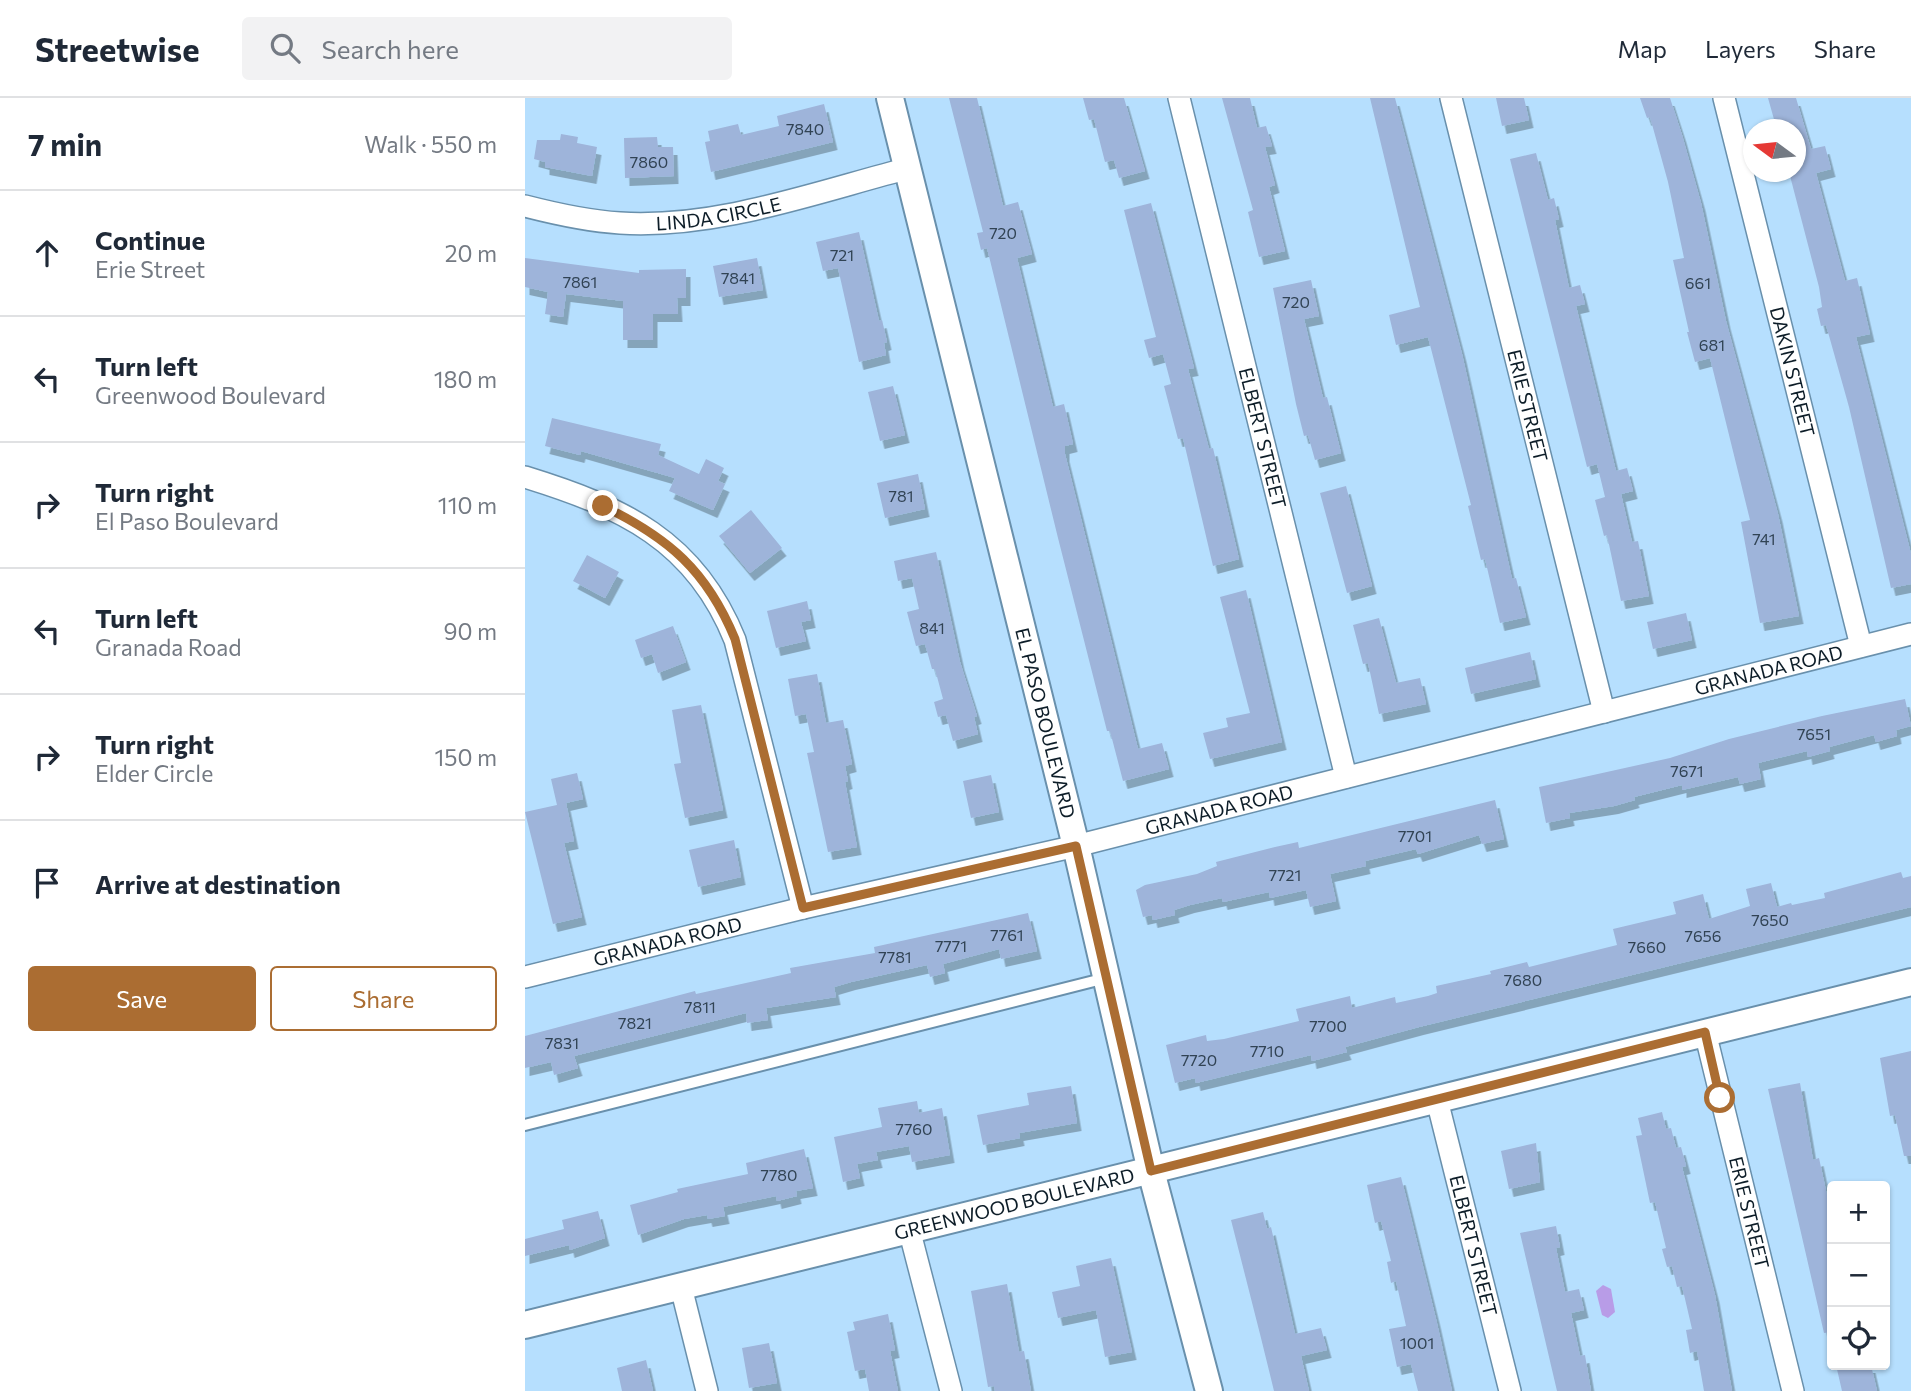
<!DOCTYPE html>
<html lang="en">
<head>
<meta charset="utf-8">
<style>
	:root { --surface:#fff; --page:#f2f2f3; --text:#1f2937; --muted:#747a83; --line:#e0e1e3; --accent:#ab6d32 }
	body { margin:0; font-family:Commissioner,sans-serif; background:var(--page); color:var(--text) }
	.controls { position:absolute; right:21px; bottom:21px; display:grid; overflow:hidden; border-radius:7px; box-shadow:0 2px 5px #0004 }
	.controls button { width:63px; height:63px; display:grid; place-items:center; padding:0; border:0; border-bottom:2px solid var(--line); background:var(--surface); color:var(--text); font:35px sans-serif }
	.compass { position:absolute; left:1218px; top:21px; width:63px; height:63px; border-radius:50%; background:var(--surface); box-shadow:0 2px 5px #0004; rotate:285deg }
	.stop { position:absolute; width:21px; height:21px; margin:-16px; border:5px solid #ab6d32; border-radius:50%; background:#fff }
	.stop.end { background:#ab6d32; border-color:#fff; box-shadow:0 2px 7px #0008 }
	.list { margin:0; padding:0; list-style:none }
	h2 { display:flex; justify-content:space-between; align-items:center; height:91px; margin:0; padding:0 28px; font-size:30px }
	h2 small { font-size:23px; font-weight:400; color:var(--muted) }
	.list li { display:grid; grid-template-columns:46px 1fr auto; gap:21px; align-items:center; box-sizing:border-box; height:126px; padding:0 28px; border-top:2px solid var(--line) }
	.list b { display:block; font-size:26px; white-space:nowrap }
	.list p { margin:0; font-size:23px; white-space:nowrap; color:var(--muted) }
	.list em { font-size:23px; font-style:normal; color:var(--muted) }
	.actions { display:flex; gap:14px; padding:21px 28px }
	.actions a { flex:1; padding:16px 0; border:2px solid var(--accent); border-radius:7px; text-align:center; font-size:24px; color:var(--accent) }
	.actions .main { background:var(--accent); color:#fff }
	.icon { flex:none; width:38px; height:38px; fill:none; stroke:currentColor; stroke-width:2; stroke-linecap:round; stroke-linejoin:round }
	.map { position:relative; flex:none; width:1386px; height:1293px; overflow:hidden }
	header { display:flex; align-items:center; gap:42px; box-sizing:border-box; height:98px; padding:0 35px; background:var(--surface); border-bottom:2px solid var(--line) }
	header strong { font-size:33px }
	nav { display:flex; gap:38px; margin-inline-start:auto; font-size:24px }
	.search { width:490px; height:63px; background:var(--page); display:flex; align-items:center; gap:18px; box-sizing:border-box; padding:0 24px; border-radius:7px; color:var(--muted); font-size:26px }
	main { display:flex }
	aside { flex:1; background:var(--surface) }
	.map>svg:first-child { display:block }
</style>
</head>
<body>
<header>
<strong>Streetwise</strong>
<div class="search"><svg class="icon" aria-label="search" viewBox="0 0 24 24"><circle cx="10" cy="10" r="6"/><path d="M15 15l6 6"/></svg>Search here</div>
<nav><a>Map</a><a>Layers</a><a>Share</a></nav>
</header>
<main>
<aside>
<h2>7 min<small>Walk · 550 m</small></h2>
<ul class="list">
<li><svg class="icon" aria-label="ahead" viewBox="0 0 24 24"><path d="M12 20V5M6 11l6-6 6 6"/></svg><div><b>Continue</b><p>Erie Street</p></div><em>20 m</em></li>
<li><svg class="icon" aria-label="left" viewBox="0 0 24 24"><path d="M17 20v-9H6M10 6l-5 5 5 5"/></svg><div><b>Turn left</b><p>Greenwood Boulevard</p></div><em>180 m</em></li>
<li><svg class="icon" aria-label="right" viewBox="0 0 24 24"><path d="M7 20v-9h11M14 6l5 5-5 5"/></svg><div><b>Turn right</b><p>El Paso Boulevard</p></div><em>110 m</em></li>
<li><svg class="icon" aria-label="left" viewBox="0 0 24 24"><path d="M17 20v-9H6M10 6l-5 5 5 5"/></svg><div><b>Turn left</b><p>Granada Road</p></div><em>90 m</em></li>
<li><svg class="icon" aria-label="right" viewBox="0 0 24 24"><path d="M7 20v-9h11M14 6l5 5-5 5"/></svg><div><b>Turn right</b><p>Elder Circle</p></div><em>150 m</em></li>
<li><svg class="icon" aria-label="arrive" viewBox="0 0 24 24"><path d="M6 21V4h12l-3 4 3 4H6"/></svg><div><b>Arrive at destination</b></div></li>
</ul>
<div class="actions"><a class="main">Save</a><a>Share</a></div>
</aside>
<div class="map">
<svg width="1386" height="1293" viewBox="0 0 1386 1293">
	<defs>
		<filter id="shadow"><feDropShadow dx="4.5" dy="8" stdDeviation="0" flood-color="#0004"/></filter>
	</defs>
	<rect width="100%" height="100%" fill="#b6dffe"/>
	<!-- water -->
	<path fill="#b89ce7" d="M 1078,1187 L 1086,1191 L 1090,1214 L 1083,1220 L 1077,1217 L 1071,1193 Z"/>
	<!-- building -->
	<path fill="#9eb4da" filter="url(#shadow)" d="M 424,0 L 452,0 L 478,108 L 493,104 L 507,156 L 492,160 L 528,309 L 539,306 L 548,346 L 540,348 L 540,356 L 613,651 L 637,645 L 644,671 L 598,683 L 585,633 L 582,633 L 533,440 L 462,150 L 456,152 L 452,135 L 458,134 Z
		M 558,0 L 599,0 L 620,73 L 594,80 L 589,62 L 580,64 L 569,21 L 564,22 Z
		M 697,0 L 725,0 L 732,30 L 741,28 L 747,48 L 740,49 L 750,87 L 744,89 L 760,153 L 734,159 L 723,114 L 728,112 Z
		M 845,0 L 870,0 L 937,256 L 987,481 L 991,480 L 1001,519 L 975,525 L 960,461 L 956,462 L 943,408 L 946,407 L 903,239 L 871,247 L 864,217 L 895,209 Z
		M 971,0 L 999,0 L 1004,22 L 977,28 Z
		M 1115,0 L 1145,0 L 1157,37 L 1176,105 L 1201,223 L 1253,416 L 1274,518 L 1235,525 L 1216,424 L 1225,422 L 1185,260 L 1170,264 L 1162,234 L 1164,234 L 1148,162 L 1159,160 L 1143,84 L 1125,19 L 1122,20 Z
		M 1243,0 L 1271,0 L 1286,51 L 1300,48 L 1306,71 L 1291,75 L 1320,183 L 1332,180 L 1345,236 L 1331,239 L 1386,456 L 1386,486 L 1366,490 L 1324,309 L 1301,227 L 1296,228 L 1292,211 L 1297,209 L 1294,189 L 1264,74 L 1270,74 L 1270,32 L 1252,32 Z
		M 299,6 L 308,44 L 186,74 L 180,44 L 185,43 L 183,33 L 213,26 L 216,37 L 254,28 L 252,18 Z
		M 36,36 L 53,39 L 52,45 L 72,49 L 67,78 L 20,69 L 20,64 L 9,61 L 12,42 L 35,42 Z
		M 132,39 L 133,49 L 148,49 L 149,78 L 100,80 L 99,40 Z
		M 1011,55 L 1023,102 L 1029,100 L 1034,121 L 1030,122 L 1044,190 L 1055,187 L 1060,206 L 1051,208 L 1091,373 L 1102,370 L 1108,393 L 1096,396 L 1107,444 L 1113,443 L 1124,498 L 1096,503 L 1082,437 L 1079,438 L 1070,402 L 1080,399 L 1072,366 L 1062,369 L 985,61 Z
		M 626,105 L 669,270 L 663,271 L 684,351 L 688,350 L 714,461 L 688,468 L 658,340 L 653,341 L 639,288 L 646,286 L 638,256 L 624,260 L 619,242 L 631,239 L 599,112 Z
		M 334,134 L 354,223 L 357,222 L 362,244 L 359,245 L 361,257 L 334,264 L 313,170 L 298,173 L 291,144 Z
		M 0,160 L 114,175 L 114,172 L 161,171 L 161,200 L 152,200 L 153,216 L 128,216 L 128,242 L 98,242 L 98,203 L 41,196 L 38,219 L 20,216 L 23,194 L 0,189 Z
		M 232,160 L 238,192 L 194,199 L 188,168 Z
		M 786,182 L 794,218 L 779,221 L 798,300 L 802,299 L 816,355 L 790,362 L 783,337 L 779,338 L 771,306 L 748,190 Z
		M 368,288 L 380,337 L 355,343 L 343,294 Z
		M 27,320 L 136,346 L 133,357 L 174,376 L 181,361 L 199,370 L 193,383 L 200,386 L 188,412 L 144,393 L 150,380 L 56,353 L 55,357 L 20,348 Z
		M 393,376 L 400,411 L 360,420 L 352,385 Z
		M 821,388 L 847,488 L 822,495 L 795,395 Z
		M 226,412 L 257,450 L 225,475 L 194,438 Z
		M 411,454 L 435,564 L 452,618 L 449,619 L 453,636 L 428,643 L 421,617 L 413,619 L 409,604 L 418,601 L 410,571 L 407,571 L 400,546 L 391,548 L 382,514 L 394,511 L 387,480 L 373,483 L 369,463 Z
		M 62,457 L 94,474 L 80,500 L 48,483 Z
		M 721,492 L 757,644 L 685,661 L 678,635 L 703,629 L 701,620 L 725,615 L 695,499 Z
		M 282,503 L 286,522 L 276,524 L 281,543 L 251,550 L 242,513 Z
		M 1161,515 L 1167,542 L 1128,551 L 1122,524 Z
		M 854,520 L 871,585 L 895,580 L 901,606 L 854,616 L 843,565 L 838,566 L 828,527 Z
		M 148,528 L 161,564 L 133,575 L 127,556 L 116,560 L 110,542 Z
		M 1005,554 L 1011,581 L 946,596 L 940,570 Z
		M 292,576 L 301,625 L 318,622 L 327,666 L 320,668 L 323,683 L 320,684 L 332,749 L 303,754 L 282,655 L 289,654 L 281,616 L 270,618 L 263,581 Z
		M 1380,601 L 1386,628 L 1371,632 L 1372,638 L 1351,644 L 1349,637 L 1304,649 L 1305,653 L 1283,659 L 1282,653 L 1233,665 L 1236,681 L 1215,686 L 1213,679 L 1157,692 L 1157,687 L 1109,699 L 1110,702 L 1089,708 L 1044,715 L 1045,720 L 1021,725 L 1014,689 L 1145,660 L 1204,641 L 1297,618 Z
		M 176,607 L 198,712 L 160,720 L 149,666 L 156,665 L 147,612 Z
		M 52,675 L 58,701 L 32,707 L 26,681 Z
		M 466,677 L 474,714 L 446,720 L 438,683 Z
		M 970,702 L 979,741 L 957,746 L 954,737 L 893,756 L 891,751 L 840,763 L 841,768 L 805,776 L 811,803 L 785,809 L 781,792 L 745,800 L 744,794 L 698,804 L 697,800 L 665,807 L 649,812 L 650,817 L 628,822 L 627,817 L 618,819 L 611,792 L 620,787 L 672,776 L 692,768 L 691,764 L 750,749 L 773,744 L 774,750 Z
		M 41,705 L 49,743 L 39,745 L 57,819 L 28,826 L 0,714 Z
		M 209,742 L 216,779 L 173,789 L 164,752 Z
		M 1376,774 L 1378,780 L 1386,778 L 1386,809 L 894,929 L 820,949 L 822,954 L 787,963 L 786,957 L 671,985 L 670,980 L 650,985 L 641,947 L 681,937 L 682,943 L 699,941 L 774,923 L 771,911 L 825,898 L 827,910 L 870,899 L 871,905 L 903,898 L 912,895 L 911,888 L 966,876 L 965,873 L 1002,864 L 1004,869 L 1092,847 L 1088,831 L 1151,816 L 1148,804 L 1178,796 L 1184,821 L 1225,808 L 1221,791 L 1246,785 L 1252,809 L 1266,805 L 1267,807 L 1300,800 L 1299,795 Z
		M 503,815 L 512,853 L 476,861 L 474,851 L 418,866 L 420,875 L 405,879 L 402,867 L 326,884 L 309,889 L 311,899 L 241,910 L 243,922 L 222,925 L 221,915 L 49,958 L 53,970 L 29,977 L 26,964 L 0,970 L 0,938 L 170,893 L 171,896 L 266,875 L 265,870 L 350,855 L 349,849 Z
		M 1386,953 L 1386,1058 L 1379,1058 L 1370,1017 L 1365,1018 L 1355,960 Z
		M 1275,985 L 1288,1062 L 1294,1060 L 1307,1121 L 1307,1234 L 1299,1235 L 1243,991 Z
		M 546,988 L 552,1025 L 494,1035 L 495,1040 L 458,1047 L 452,1017 L 504,1007 L 502,995 Z
		M 392,1003 L 394,1015 L 417,1010 L 425,1057 L 387,1064 L 384,1048 L 351,1054 L 353,1062 L 332,1066 L 335,1080 L 318,1084 L 309,1039 L 357,1029 L 353,1010 Z
		M 1137,1014 L 1141,1031 L 1146,1030 L 1151,1050 L 1156,1049 L 1161,1068 L 1157,1069 L 1190,1197 L 1207,1293 L 1179,1293 L 1172,1253 L 1165,1255 L 1161,1232 L 1167,1231 L 1157,1188 L 1152,1189 L 1147,1168 L 1142,1169 L 1137,1151 L 1141,1150 L 1130,1104 L 1125,1105 L 1111,1038 L 1117,1037 L 1113,1020 Z
		M 1011,1045 L 1015,1084 L 984,1091 L 976,1053 Z
		M 279,1051 L 288,1090 L 271,1093 L 272,1098 L 252,1103 L 251,1098 L 198,1109 L 200,1118 L 183,1121 L 182,1117 L 159,1121 L 113,1137 L 105,1107 L 153,1094 L 152,1091 L 223,1076 L 221,1065 Z
		M 876,1079 L 911,1221 L 927,1293 L 893,1293 L 886,1266 L 872,1269 L 864,1231 L 881,1228 L 871,1183 L 866,1185 L 862,1164 L 866,1163 L 856,1123 L 850,1125 L 842,1087 Z
		M 73,1113 L 80,1140 L 45,1152 L 44,1147 L 0,1158 L 0,1141 L 39,1131 L 37,1122 Z
		M 738,1114 L 742,1131 L 746,1129 L 770,1236 L 796,1230 L 802,1252 L 776,1258 L 784,1293 L 749,1293 L 735,1236 L 706,1122 Z
		M 1031,1128 L 1035,1149 L 1031,1150 L 1040,1194 L 1054,1191 L 1059,1212 L 1046,1215 L 1055,1258 L 1060,1257 L 1066,1293 L 1032,1293 L 995,1135 Z
		M 586,1160 L 607,1254 L 580,1259 L 571,1212 L 533,1220 L 527,1194 L 555,1188 L 551,1168 Z
		M 482,1186 L 494,1254 L 499,1253 L 506,1293 L 470,1293 L 469,1288 L 463,1289 L 446,1193 Z
		M 363,1216 L 370,1252 L 365,1253 L 373,1293 L 344,1293 L 340,1271 L 330,1273 L 322,1234 L 330,1232 L 328,1224 Z
		M 244,1245 L 252,1285 L 224,1290 L 217,1250 Z
		M 121,1262 L 128,1293 L 97,1293 L 92,1270 Z
		M 1311,1267 L 1346,1267 L 1352,1293 L 1317,1293 Z"/>
	<g fill="none" stroke-linecap="round" stroke-linejoin="round">
		<defs>
			<path id="service" d="M 0,1027 L 581,880"/>
			<g id="minor">
				<path id="s1" d="M 654,0 L 821,679"/>
				<path id="s2" d="M 926,0 L 1079,614"/>
				<path id="s3" d="M 1199,0 L 1336,548"/>
				<path id="s4" d="M 0,108 C 31,116 62,123 95,125 C 192,131 291,94 384,70"/>
				<path d="M 0,379 C 97,409 170,442 210,542 L 278,810"/>
				<path id="s5" d="M 0,879 L 278,810 L 551,748 L 1386,536"/>
				<path id="s6" d="M 1180,934 L 1268,1293"/>
				<path id="s7" d="M 912,1002 L 985,1293"/>
				<path d="M 384,1131 L 426,1293"/>
				<path d="M 156,1189 L 182,1293"/>
			</g>
			<g id="tertiary">
				<path id="s8" d="M 365,0 L 551,748 L 626,1073 L 684,1293"/>
				<path id="s9" d="M 0,1227 L 1386,884"/>
			</g>
		</defs>
		<!-- service casing -->
		<use href="#service" stroke="#6990ac" stroke-width="14"/>
		<!-- minor casing -->
		<use href="#minor" stroke="#6990ac" stroke-width="24"/>
		<!-- tertiary casing -->
		<use href="#tertiary" stroke="#6990ac" stroke-width="30"/>
		<!-- service -->
		<use href="#service" stroke="#fff" stroke-width="10"/>
		<!-- minor -->
		<use href="#minor" stroke="#fff" stroke-width="21"/>
		<!-- tertiary -->
		<use href="#tertiary" stroke="#fff" stroke-width="26"/>
	</g>
	<g fill="none" stroke-linecap="round" stroke-linejoin="round">
		<!-- route -->
		<path stroke="#ab6d32" stroke-width="9" d="M 78,408 C 144,440 182,473 210,541 L 278,810 L 551,748 L 626,1073 L 1180,934 L 1195,1000"/>
	</g>
	<g text-anchor="middle" stroke-width="6" stroke-linejoin="round" paint-order="stroke">
		<!-- number labels -->
		<g font-size="16" fill="#314354">
			<text x="280" y="37">7840</text>
			<text x="124" y="70">7860</text>
			<text x="478" y="141">720</text>
			<text x="317" y="163">721</text>
			<text x="213" y="186">7841</text>
			<text x="55" y="190">7861</text>
			<text x="1173" y="191">661</text>
			<text x="771" y="210">720</text>
			<text x="1187" y="253">681</text>
			<text x="376" y="404">781</text>
			<text x="1239" y="447">741</text>
			<text x="407" y="536">841</text>
			<text x="1289" y="642">7651</text>
			<text x="1162" y="679">7671</text>
			<text x="890" y="744">7701</text>
			<text x="760" y="783">7721</text>
			<text x="1245" y="828">7650</text>
			<text x="482" y="843">7761</text>
			<text x="1178" y="844">7656</text>
			<text x="426" y="854">7771</text>
			<text x="1122" y="855">7660</text>
			<text x="370" y="865">7781</text>
			<text x="998" y="888">7680</text>
			<text x="175" y="915">7811</text>
			<text x="110" y="931">7821</text>
			<text x="803" y="934">7700</text>
			<text x="37" y="951">7831</text>
			<text x="742" y="959">7710</text>
			<text x="674" y="968">7720</text>
			<text x="389" y="1037">7760</text>
			<text x="254" y="1083">7780</text>
			<text x="892" y="1251">1001</text>
		</g>
		<!-- street labels -->
		<g font-size="19" fill="#0d1d28" stroke="#f6fafe">
			<text dy="7" stroke="none"><textPath href="#s4" startOffset="196">LINDA CIRCLE</textPath></text>
			<text dy="7" stroke="none"><textPath href="#s3" startOffset="282">DAKIN STREET</textPath></text>
			<text dy="7" stroke="none"><textPath href="#s2" startOffset="317">ERIE STREET</textPath></text>
			<text dy="7" stroke="none"><textPath href="#s1" startOffset="350">ELBERT STREET</textPath></text>
			<text dy="7" stroke="none"><textPath href="#s5" startOffset="1281">GRANADA ROAD</textPath></text>
			<text dy="7" stroke="none"><textPath href="#s8" startOffset="644">EL PASO BOULEVARD</textPath></text>
			<text dy="7" stroke="none"><textPath href="#s5" startOffset="714">GRANADA ROAD</textPath></text>
			<text dy="7" stroke="none"><textPath href="#s5" startOffset="147">GRANADA ROAD</textPath></text>
			<text dy="7" stroke="none"><textPath href="#s9" startOffset="504">GREENWOOD BOULEVARD</textPath></text>
			<text dy="7" stroke="none"><textPath href="#s6" startOffset="186">ERIE STREET</textPath></text>
			<text dy="7" stroke="none"><textPath href="#s7" startOffset="150">ELBERT STREET</textPath></text>
		</g>
	</g>
</svg>
<div class="controls">
<button>+</button>
<button>−</button>
<button><svg class="icon" aria-label="locate" viewBox="0 0 24 24"><circle cx="12" cy="12" r="6"/><path d="M12 2v4M12 18v4M2 12h4M18 12h4"/></svg></button>
</div>
<svg class="compass" viewBox="-18 -18 36 36"><path d="M0-13l5 13h-10z" fill="#e53935"/><path d="M0 13l5-13h-10z" fill="#747a83"/></svg>
<div class="stop" style="left:1195px;top:1000px"></div>
<div class="stop end" style="left:78px;top:408px"></div>
</div>
</main>
</body>
</html>
